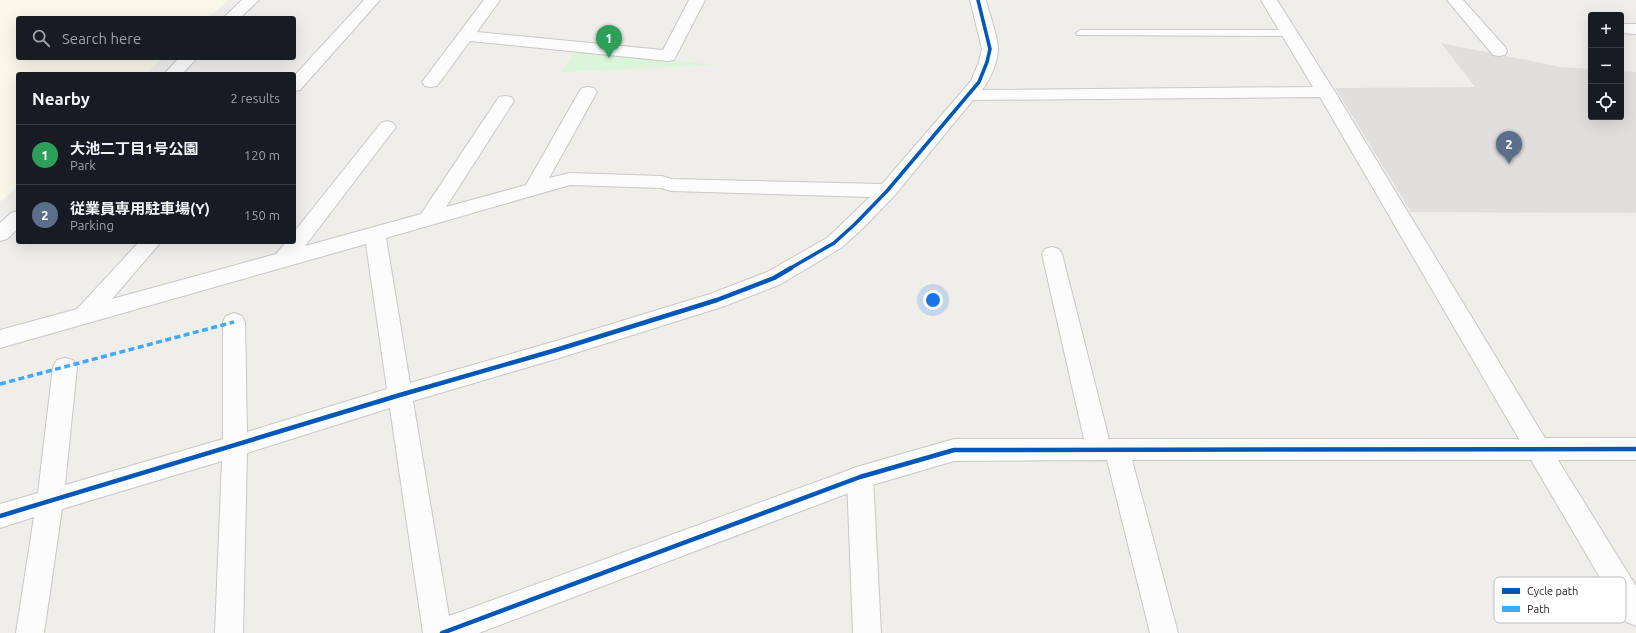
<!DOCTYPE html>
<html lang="en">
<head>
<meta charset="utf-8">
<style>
	:root { --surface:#171b24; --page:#242831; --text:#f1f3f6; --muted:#9ea1a6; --line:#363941; --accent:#ea580c }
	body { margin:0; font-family:Ubuntu,"Noto Sans JP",sans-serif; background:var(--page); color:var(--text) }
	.controls { position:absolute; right:12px; top:12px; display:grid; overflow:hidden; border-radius:4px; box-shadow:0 4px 16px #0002 }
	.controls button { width:36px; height:36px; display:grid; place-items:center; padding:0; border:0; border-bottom:1px solid var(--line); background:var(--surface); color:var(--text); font:20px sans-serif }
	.you { position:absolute; left:933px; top:300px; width:14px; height:14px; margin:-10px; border:3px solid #fff; border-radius:50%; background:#1a73e8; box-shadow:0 0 0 6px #1a73e833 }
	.badge { display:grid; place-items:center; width:26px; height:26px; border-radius:50%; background:var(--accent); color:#fff; font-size:13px; font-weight:700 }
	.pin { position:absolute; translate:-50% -33px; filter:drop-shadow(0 1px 2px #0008) }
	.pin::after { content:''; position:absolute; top:21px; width:14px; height:12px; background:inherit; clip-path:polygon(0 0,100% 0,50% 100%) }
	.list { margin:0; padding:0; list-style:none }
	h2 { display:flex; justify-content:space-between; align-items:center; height:52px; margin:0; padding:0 16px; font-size:17px }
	h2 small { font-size:13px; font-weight:400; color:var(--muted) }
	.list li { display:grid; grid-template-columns:26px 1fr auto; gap:12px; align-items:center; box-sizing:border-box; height:60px; padding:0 16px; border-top:1px solid var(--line) }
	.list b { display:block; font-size:15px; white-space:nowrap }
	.list p { margin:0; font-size:13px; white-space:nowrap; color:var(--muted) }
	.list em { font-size:13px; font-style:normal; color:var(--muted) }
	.icon { flex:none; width:22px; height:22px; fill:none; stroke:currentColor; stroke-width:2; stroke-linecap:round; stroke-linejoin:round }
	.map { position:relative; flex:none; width:1636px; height:633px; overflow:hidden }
	.search { position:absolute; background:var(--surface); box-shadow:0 4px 16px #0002; left:16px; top:16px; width:280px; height:44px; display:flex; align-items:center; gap:10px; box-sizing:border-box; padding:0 14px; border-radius:4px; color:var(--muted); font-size:15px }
	.panel { position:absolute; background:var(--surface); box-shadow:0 4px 16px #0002; left:16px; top:72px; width:280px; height:172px; border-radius:4px }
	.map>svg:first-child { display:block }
</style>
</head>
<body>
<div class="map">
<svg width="1636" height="633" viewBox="0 0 1636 633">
	<rect width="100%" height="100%" fill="#f0eeeb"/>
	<!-- education -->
	<path fill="#f8f7e8" d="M 0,0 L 229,0 L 208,18 L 18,18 L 18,58 L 163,58 L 145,74 L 18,74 L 18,186 L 0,202 Z"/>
	<!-- park -->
	<path fill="#daf5da" d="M 576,50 L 715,65 L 562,72 Z"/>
	<!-- parking -->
	<path fill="#e0dfde" d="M 1441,43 L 1561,67 L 1591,69 L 1591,117 L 1621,117 L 1621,71 L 1636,72 L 1636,213 L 1411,212 L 1335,88 L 1475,87 Z"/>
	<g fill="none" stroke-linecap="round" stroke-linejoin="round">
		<defs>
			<path id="service" d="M 1081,30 L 1290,30 L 1295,33 L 1290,36 L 1077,35 L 1076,33 Z"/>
			<path id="minor" d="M 242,0 L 259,0 L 240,18 L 223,18 Z
				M 364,0 L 380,0 L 300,90 L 294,91 L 294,76 Z
				M 484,0 L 500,0 L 477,32 L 663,50 L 689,0 L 705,0 L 674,60 L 668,61 L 470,41 L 437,86 L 431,87 L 425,86 L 422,82 L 425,78 Z
				M 970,0 L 986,0 C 989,12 998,38 998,49 C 998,62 990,80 982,90 L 1313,87 L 1261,0 L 1277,0 L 1335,92 L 1545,438 L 1636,438 L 1636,460 L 1558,460 L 1636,586 L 1636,626 L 1626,622 L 1531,460 L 1132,460 L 1178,633 L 1150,633 L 1107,460 L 954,461 L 862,488 L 479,633 L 423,633 L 390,408 L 247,453 L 243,633 L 215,633 L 222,461 L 62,509 L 44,633 L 16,633 L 34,517 L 0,528 L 0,504 L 38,493 L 53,367 L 57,360 L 65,358 L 73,360 L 77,367 L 65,485 L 223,439 L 223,322 L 226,316 L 234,313 L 242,316 L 245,322 L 247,432 L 387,389 L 366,244 L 0,348 L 0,330 L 77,309 L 139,242 L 161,242 L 112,299 L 276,254 L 286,242 L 294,242 L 294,232 L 381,123 L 387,121 L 393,123 L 396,127 L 305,246 L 421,214 L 499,97 L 505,96 L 511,97 L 514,101 L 446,207 L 526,185 L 579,92 L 582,88 L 588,87 L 594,88 L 597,92 L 549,178 L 570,173 L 662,176 L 672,179 L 882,184 L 971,81 L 979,62 L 982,49 ZM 1320,97 L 1519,439 L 1109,439 L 1062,254 L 1059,249 L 1052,247 L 1045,249 L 1042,254 L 1084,439 L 954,439 L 860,466 L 449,616 L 413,401 L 556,359 L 725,306 L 781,284 L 841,248 L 862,229 L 894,196 L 973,100 ZM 570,185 L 661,188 L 671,191 L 870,197 L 827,238 L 767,272 L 710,294 L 556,341 L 410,383 L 386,238 Z
				M 1447,0 L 1463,0 L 1505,47 L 1507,51 L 1505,55 L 1499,56 L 1493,55 Z
				M 1625,24 L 1636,24 L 1636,34 L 1621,33 L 1621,25 Z
				M 179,58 L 197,58 L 182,74 L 164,74 Z
				M 18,211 L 18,229 L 7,239 L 0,241 L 0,223 L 11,213 Z"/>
			<path id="tertiary" d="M 860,466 L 869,469 L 873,477 L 881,633 L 853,633 L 847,477 L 851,469 Z"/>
		</defs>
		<!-- service casing -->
		<use href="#service" stroke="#c9c8c7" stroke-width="2"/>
		<!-- minor casing -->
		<use href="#minor" stroke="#c9c8c7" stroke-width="2"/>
		<!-- tertiary casing -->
		<use href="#tertiary" stroke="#c9c8c7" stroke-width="2"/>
		<!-- service -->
		<use href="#service" fill="#fdfcfc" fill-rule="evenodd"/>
		<!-- minor -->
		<use href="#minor" fill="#fdfcfc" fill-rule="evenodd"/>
		<!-- tertiary -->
		<use href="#tertiary" fill="#fdfcfc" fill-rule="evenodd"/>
		<!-- quiet -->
		<path stroke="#3fa9f5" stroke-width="3.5" stroke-dasharray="6 3.5" stroke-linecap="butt" d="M 0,384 L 234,322"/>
		<defs>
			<path id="cycleway-far1" d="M 789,269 L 834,243 L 855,224 L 887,191 L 979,82 L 987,62 L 990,49 L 978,0"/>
			<path id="cycleway" d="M 0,516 L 400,395 L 556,350 L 717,300 L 774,278 L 791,268
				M 442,633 L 860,477 L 954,450 L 1636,449"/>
		</defs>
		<!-- cycleway-far1 casing -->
		<use href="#cycleway-far1" stroke="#fff" stroke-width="5.5"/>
		<!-- cycleway casing -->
		<use href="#cycleway" stroke="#fff" stroke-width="7"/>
		<!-- cycleway-far1 -->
		<use href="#cycleway-far1" stroke="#0057b8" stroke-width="3.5"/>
		<!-- cycleway -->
		<use href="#cycleway" stroke="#0057b8" stroke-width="4.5"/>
	</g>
	<!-- legend -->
	<rect x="1494" y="577" width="132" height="46" rx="6" fill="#fff" stroke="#bdbdbd" stroke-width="1"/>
	<rect x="1502" y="588" width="18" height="6" fill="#0057b8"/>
	<rect x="1502" y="606" width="18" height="6" fill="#3fa9f5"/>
	<g font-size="11" fill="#222">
		<text x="1527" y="595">Cycle path</text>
		<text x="1527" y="613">Path</text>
	</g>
</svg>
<div class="controls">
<button>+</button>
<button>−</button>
<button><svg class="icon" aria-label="locate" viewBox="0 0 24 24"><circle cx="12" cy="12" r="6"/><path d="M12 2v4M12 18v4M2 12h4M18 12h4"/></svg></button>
</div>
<div class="you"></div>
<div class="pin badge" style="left:609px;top:58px;background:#2e9e5b">1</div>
<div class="pin badge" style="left:1509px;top:164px;background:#5c6f8a">2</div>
<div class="search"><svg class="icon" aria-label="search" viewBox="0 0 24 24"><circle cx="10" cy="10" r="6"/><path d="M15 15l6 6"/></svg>Search here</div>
<section class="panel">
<h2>Nearby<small>2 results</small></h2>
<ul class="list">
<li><span class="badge" style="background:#2e9e5b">1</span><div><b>大池二丁目1号公園</b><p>Park</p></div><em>120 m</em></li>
<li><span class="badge" style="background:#5c6f8a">2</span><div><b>従業員専用駐車場(Y)</b><p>Parking</p></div><em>150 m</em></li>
</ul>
</section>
</div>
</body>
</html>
